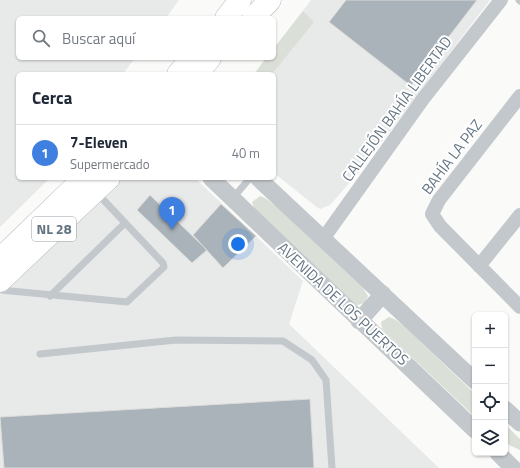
<!DOCTYPE html>
<html lang="es">
<head>
<meta charset="utf-8">
<style>
	:root { --surface:#fff; --page:#f6f6f7; --text:#1f2937; --muted:#747a83; --line:#e0e1e3; --accent:#ea580c }
	body { margin:0; font-family:"Titillium Web",sans-serif; background:var(--page); color:var(--text) }
	.controls { position:absolute; right:12px; bottom:12px; display:grid; overflow:hidden; border-radius:6px; box-shadow:0 1px 3px #0004 }
	.controls button { width:36px; height:36px; display:grid; place-items:center; padding:0; border:0; border-bottom:1px solid var(--line); background:var(--surface); color:var(--text); font:20px sans-serif }
	.you { position:absolute; left:238px; top:244px; width:14px; height:14px; margin:-10px; border:3px solid #fff; border-radius:50%; background:#1a73e8; box-shadow:0 0 0 6px #1a73e833 }
	.badge { display:grid; place-items:center; width:26px; height:26px; border-radius:50%; background:var(--accent); color:#fff; font-size:13px; font-weight:700 }
	.pin { position:absolute; translate:-50% -33px; filter:drop-shadow(0 1px 2px #0008) }
	.pin::after { content:''; position:absolute; top:21px; width:14px; height:12px; background:inherit; clip-path:polygon(0 0,100% 0,50% 100%) }
	.list { margin:0; padding:0; list-style:none }
	h2 { display:flex; justify-content:space-between; align-items:center; height:52px; margin:0; padding:0 16px; font-size:17px }
	h2 small { font-size:13px; font-weight:400; color:var(--muted) }
	.list li { display:grid; grid-template-columns:26px 1fr auto; gap:12px; align-items:center; box-sizing:border-box; height:56px; padding:0 16px; border-top:1px solid var(--line) }
	.list b { display:block; font-size:15px; white-space:nowrap }
	.list p { margin:0; font-size:13px; white-space:nowrap; color:var(--muted) }
	.list em { font-size:13px; font-style:normal; color:var(--muted) }
	.icon { flex:none; width:22px; height:22px; fill:none; stroke:currentColor; stroke-width:2; stroke-linecap:round; stroke-linejoin:round }
	.map { position:relative; flex:none; width:520px; height:468px; overflow:hidden }
	.search { position:absolute; background:var(--surface); box-shadow:0 1px 3px #0004; left:16px; top:16px; width:260px; height:44px; display:flex; align-items:center; gap:10px; box-sizing:border-box; padding:0 14px; border-radius:6px; color:var(--muted); font-size:15px }
	.panel { position:absolute; background:var(--surface); box-shadow:0 1px 3px #0004; left:16px; top:72px; width:260px; height:108px; border-radius:6px }
	.map>svg:first-child { display:block }
</style>
</head>
<body>
<div class="map">
<svg width="520" height="468" viewBox="0 0 520 468">
	<rect width="100%" height="100%" fill="#fafaf8"/>
	<!-- built -->
	<path fill="#e8e9e9" d="M 0,0 L 179,0 L 166,18 L 18,18 L 18,58 L 135,58 L 123,74 L 18,74 L 18,178 L 50,178 L 0,227 Z
		M 311,0 L 490,0 L 359,172 L 330,205 L 320,209 L 314,205 L 274,173 L 274,74 L 255,74 L 274,58 L 274,49 Z
		M 122,178 L 195,178 L 303,281 L 289,324 L 439,468 L 0,468 L 0,295 L 64,231 Z"/>
	<!-- green -->
	<path fill="#dadfd7" d="M 303,11 L 314,22 L 272,74 L 254,74 L 266,58 L 274,58 L 274,48 Z
		M 260,196 L 265,198 L 277,207 L 363,288 L 368,296 L 365,303 L 357,305 L 353,303 L 254,209 L 252,202 Z
		M 389,317 L 396,320 L 404,326 L 475,394 L 475,417 L 382,329 L 381,322 Z
		M 505,424 L 520,439 L 520,450 L 505,443 Z"/>
	<!-- building -->
	<path fill="#aab3b9" stroke="#dcdcda" d="M 346,0 L 477,0 L 411,86 L 329,22 Z
		M 150,195 L 207,250 L 192,263 L 137,210 Z
		M 221,204 L 256,236 L 223,268 L 193,235 Z
		M 310,399 L 314,468 L 4,468 L 0,417 Z"/>
	<g fill="none" stroke-linecap="round" stroke-linejoin="round">
		<defs>
			<path id="primary" d="M 226,18 L 240,0
				M 253,18 L 270,0
				M 178,74 L 192,58
				M 197,74 L 210,58
				M 0,259 L 84,178
				M 0,281 L 109,178"/>
		</defs>
		<!-- primary casing -->
		<use href="#primary" stroke="#b5babe" stroke-width="23"/>
		<!-- service -->
		<path stroke="#c3c8cc" stroke-width="7" d="M 519,0 L 520,1
			M 232,199 L 250,178
			M 0,290 L 127,302 L 164,267 L 163,263 L 97,193
			M 50,296 L 125,223
			M 40,354 L 176,340 L 283,341 L 312,360 L 326,380 L 332,468"/>
		<!-- minor -->
		<path stroke="#c3c8cc" stroke-width="14" d="M 520,96 L 439,200 L 432,214 L 440,226 L 520,307
			M 323,239 L 423,99 L 501,0
			M 479,266 L 520,215"/>
		<!-- tertiary -->
		<path stroke="#c3c8cc" stroke-width="17" d="M 211,178 L 475,430
			M 258,178 L 475,381
			M 359,321 L 383,294
			M 505,409 L 520,423
			M 498,453 L 513,468"/>
		<!-- primary -->
		<use href="#primary" stroke="#fff" stroke-width="22"/>
	</g>
	<g text-anchor="middle" stroke-width="4" stroke-linejoin="round" paint-order="stroke">
		<!-- shield labels -->
		<rect fill="#fff" stroke="#939fa8" stroke-width="1" x="32" y="217" width="44" height="24" rx="3"/>
		<g font-size="14" font-weight="bold" fill="#657683">
			<text x="54" y="234">NL 28</text>
		</g>
		<!-- street labels -->
		<g font-size="15" fill="#657683" stroke="#fff">
			<text transform="translate(397 109) rotate(-54)" y="5">CALLEJÓN BAHÍA LIBERTAD</text>
			<text transform="translate(452 157) rotate(-53)" y="5">BAHÍA LA PAZ</text>
			<text transform="translate(343 304) rotate(43)" y="5">AVENIDA DE LOS PUERTOS</text>
		</g>
	</g>
</svg>
<div class="controls">
<button>+</button>
<button>−</button>
<button><svg class="icon" aria-label="locate" viewBox="0 0 24 24"><circle cx="12" cy="12" r="6"/><path d="M12 2v4M12 18v4M2 12h4M18 12h4"/></svg></button>
<button><svg class="icon" aria-label="layers" viewBox="0 0 24 24"><path d="M12 4l9 5-9 5-9-5zM3 14l9 5 9-5"/></svg></button>
</div>
<div class="you"></div>
<div class="pin badge" style="left:172px;top:230px;background:#3f7fe0">1</div>
<div class="search"><svg class="icon" aria-label="search" viewBox="0 0 24 24"><circle cx="10" cy="10" r="6"/><path d="M15 15l6 6"/></svg>Buscar aquí</div>
<section class="panel">
<h2>Cerca<small></small></h2>
<ul class="list">
<li><span class="badge" style="background:#3f7fe0">1</span><div><b>7-Eleven</b><p>Supermercado</p></div><em>40 m</em></li>
</ul>
</section>
</div>
</body>
</html>
